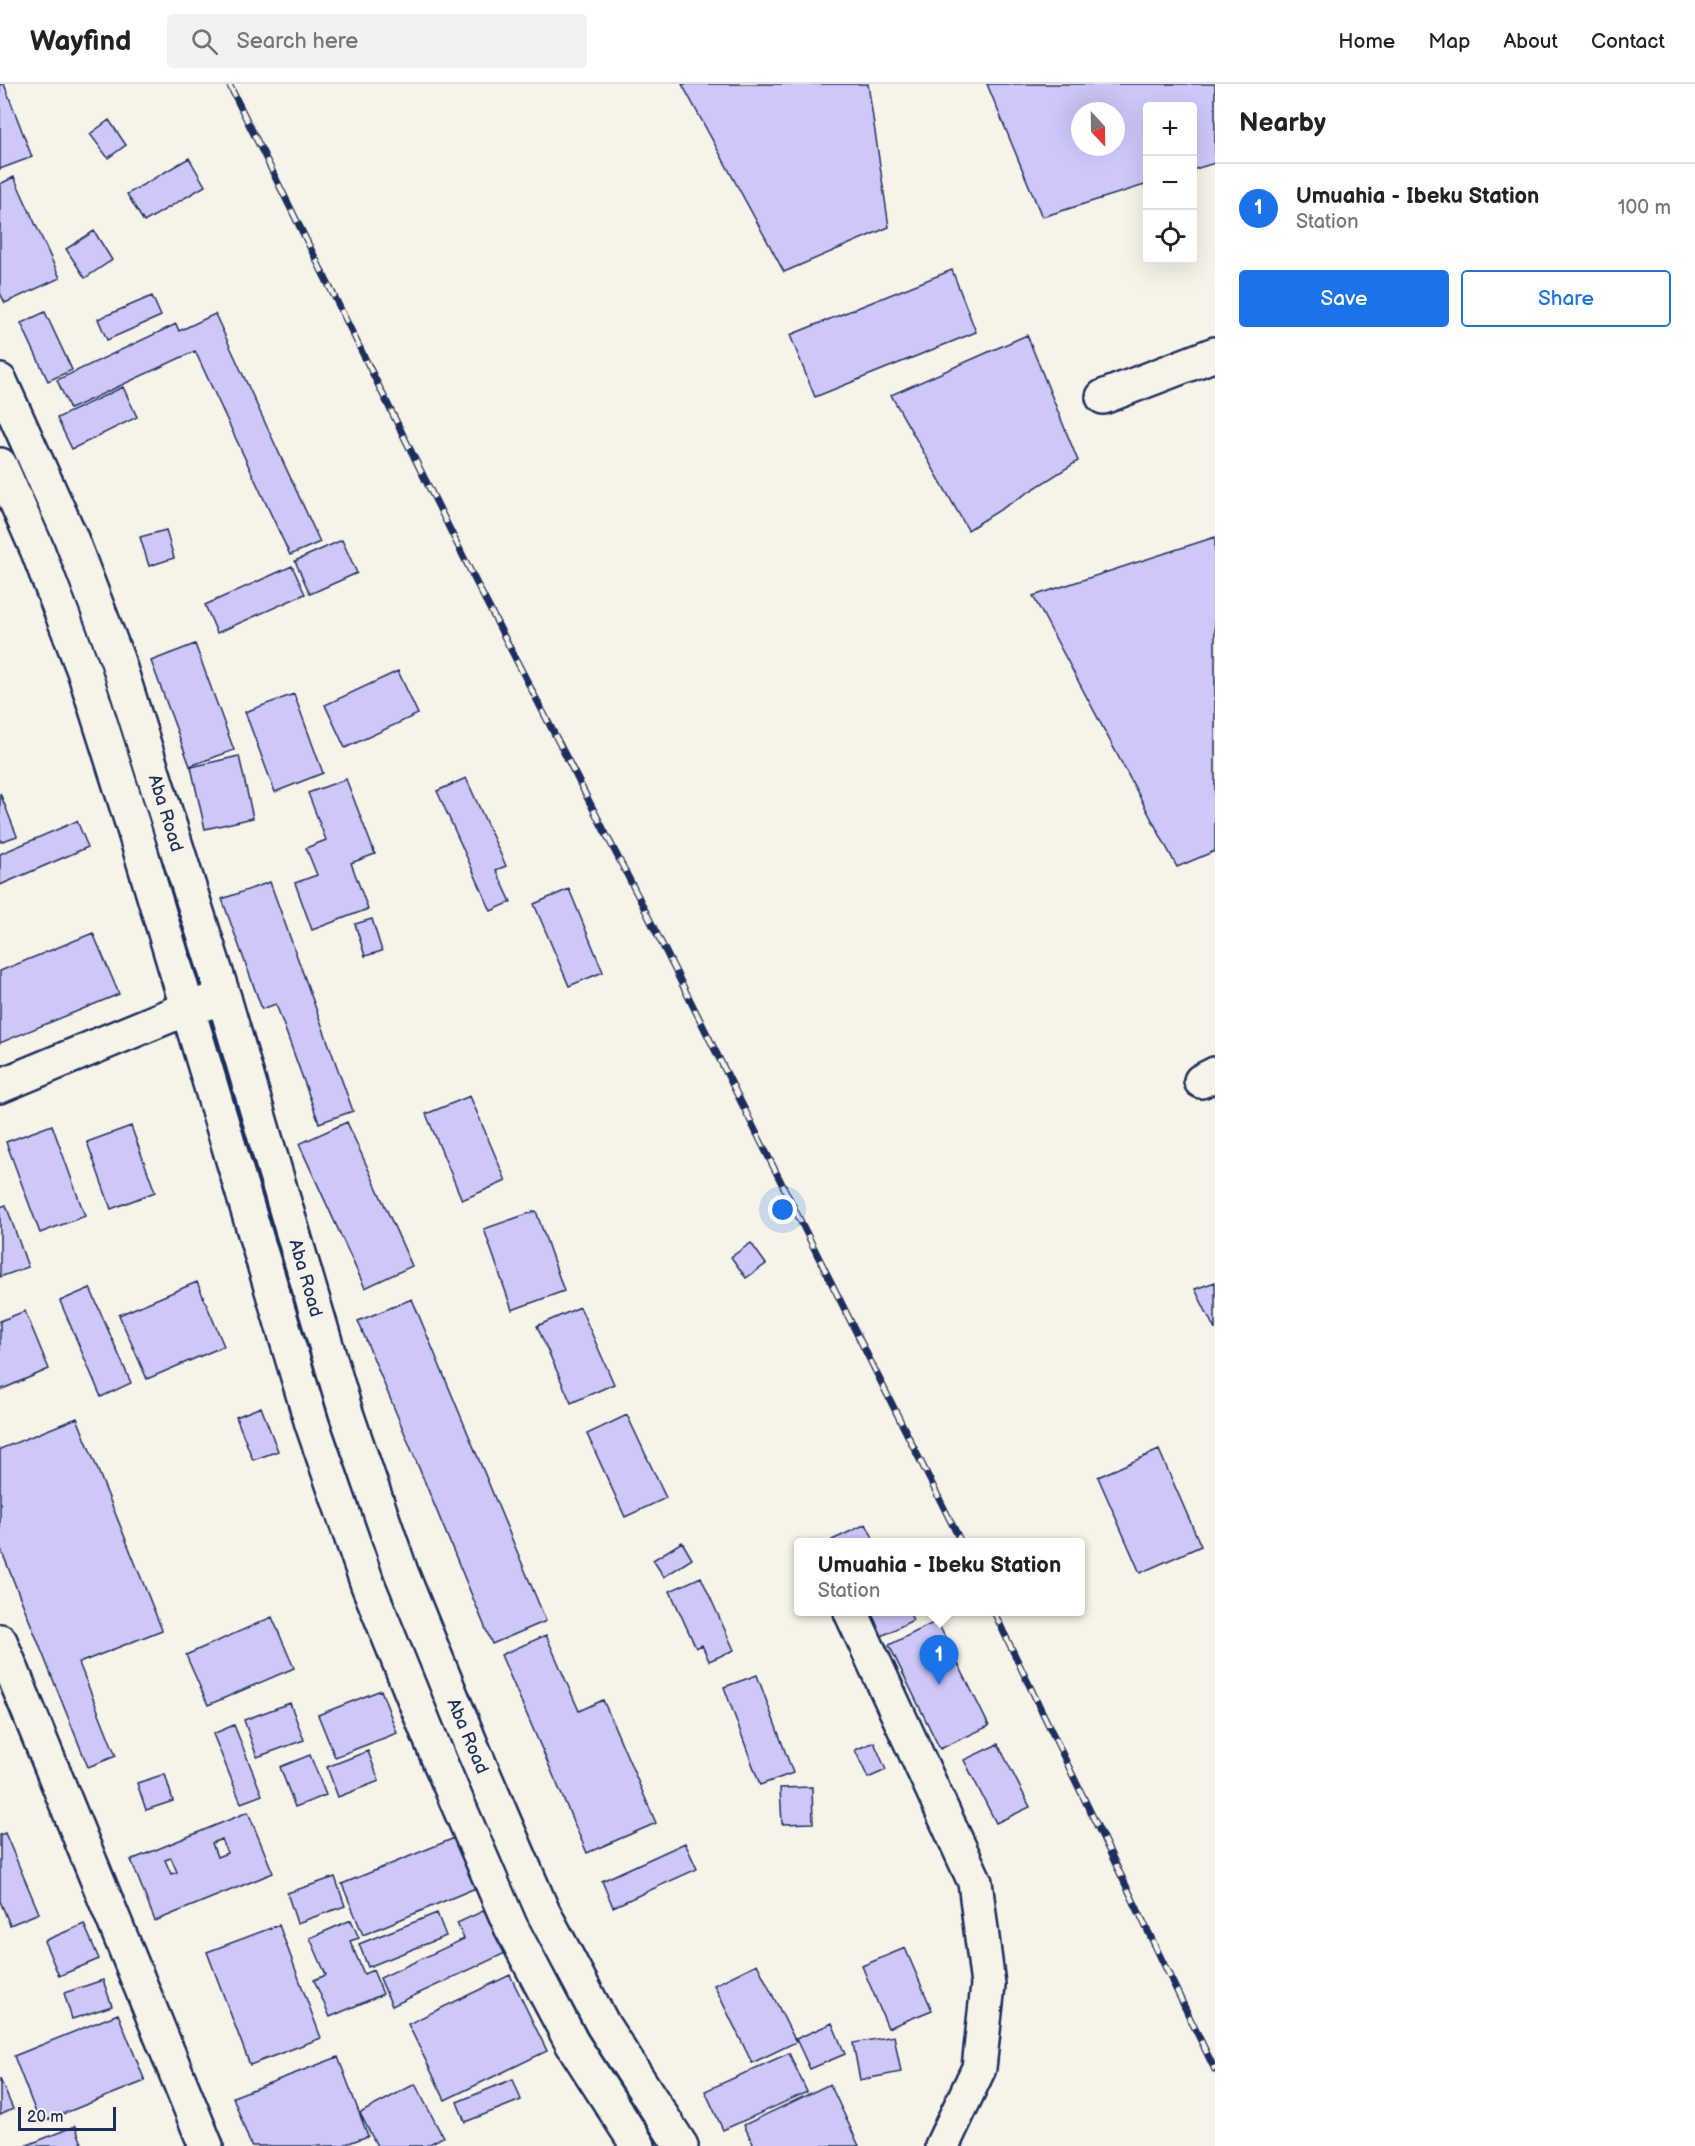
<!DOCTYPE html>
<html lang="en">
<head>
<meta charset="utf-8">
<style>
	:root { --surface:#fff; --page:#f2f2f2; --text:#222; --muted:#767676; --line:#e0e0e0; --accent:#1a73e8 }
	body { margin:0; font-family:"Balsamiq Sans",sans-serif; background:var(--page); color:var(--text) }
	.controls { position:absolute; right:18px; top:18px; display:grid; overflow:hidden; border-radius:6px; box-shadow:0 6px 24px #0002 }
	.controls button { width:54px; height:54px; display:grid; place-items:center; padding:0; border:0; border-bottom:2px solid var(--line); background:var(--surface); color:var(--text); font:30px sans-serif }
	.compass { position:absolute; left:1071px; top:18px; width:54px; height:54px; border-radius:50%; background:var(--surface); box-shadow:0 6px 24px #0002; rotate:158deg }
	.scale { position:absolute; left:18px; bottom:15px; width:98px; box-sizing:border-box; padding-left:6px; border:3px solid #1b2f5e; border-top:0; font-size:16px; line-height:21px; white-space:nowrap; color:#1b2f5e; -webkit-text-stroke:4px #f7f3e8; paint-order:stroke }
	.you { position:absolute; left:783px; top:1126px; width:21px; height:21px; margin:-15px; border:4px solid #fff; border-radius:50%; background:#1a73e8; box-shadow:0 0 0 9px #1a73e833 }
	.badge { display:grid; place-items:center; width:39px; height:39px; border-radius:50%; background:var(--accent); color:#fff; font-size:20px; font-weight:700 }
	.pin { position:absolute; translate:-50% -50px; filter:drop-shadow(0 2px 3px #0008) }
	.pin::after { content:''; position:absolute; top:32px; width:21px; height:18px; background:inherit; clip-path:polygon(0 0,100% 0,50% 100%) }
	.popup { position:absolute; left:794px; top:1454px; width:291px; height:78px; box-sizing:border-box; display:grid; place-content:center; border-radius:6px; background:var(--surface); filter:drop-shadow(0 2px 4px #0005); font-size:20px; white-space:nowrap; color:var(--muted) }
	.popup b { font-size:22px; color:var(--text) }
	.popup::after { content:''; position:absolute; left:50%; top:100%; margin-left:-12px; border:12px solid transparent; border-top-color:var(--surface) }
	.list { margin:0; padding:0; list-style:none }
	h2 { display:flex; justify-content:space-between; align-items:center; height:78px; margin:0; padding:0 24px; font-size:26px }
	h2 small { font-size:20px; font-weight:400; color:var(--muted) }
	.list li { display:grid; grid-template-columns:39px 1fr auto; gap:18px; align-items:center; box-sizing:border-box; height:90px; padding:0 24px; border-top:2px solid var(--line) }
	.list b { display:block; font-size:22px; white-space:nowrap }
	.list p { margin:0; font-size:20px; white-space:nowrap; color:var(--muted) }
	.list em { font-size:20px; font-style:normal; color:var(--muted) }
	.actions { display:flex; gap:12px; padding:18px 24px }
	.actions a { flex:1; padding:14px 0; border:2px solid var(--accent); border-radius:6px; text-align:center; font-size:21px; color:var(--accent) }
	.actions .main { background:var(--accent); color:#fff }
	.icon { flex:none; width:33px; height:33px; fill:none; stroke:currentColor; stroke-width:2; stroke-linecap:round; stroke-linejoin:round }
	.map { position:relative; flex:none; width:1215px; height:2062px; overflow:hidden }
	header { display:flex; align-items:center; gap:36px; box-sizing:border-box; height:84px; padding:0 30px; background:var(--surface); border-bottom:2px solid var(--line) }
	header strong { font-size:28px }
	nav { display:flex; gap:33px; margin-inline-start:auto; font-size:21px }
	.search { width:420px; height:54px; background:var(--page); display:flex; align-items:center; gap:15px; box-sizing:border-box; padding:0 21px; border-radius:6px; color:var(--muted); font-size:22px }
	main { display:flex }
	aside { flex:1; background:var(--surface) }
	.map>svg:first-child { display:block }
</style>
</head>
<body>
<header>
<strong>Wayfind</strong>
<div class="search"><svg class="icon" aria-label="search" viewBox="0 0 24 24"><circle cx="10" cy="10" r="6"/><path d="M15 15l6 6"/></svg>Search here</div>
<nav><a>Home</a><a>Map</a><a>About</a><a>Contact</a></nav>
</header>
<main>
<div class="map">
<svg width="1215" height="2062" viewBox="0 0 1215 2062">
	<rect width="100%" height="100%" fill="#f7f3e8"/>
	<filter id="ink" filterUnits="userSpaceOnUse"><feTurbulence type="fractalNoise" baseFrequency=".0167" numOctaves="2"/><feDisplacementMap in="SourceGraphic" scale="12" xChannelSelector="R" yChannelSelector="G"/><feConvolveMatrix kernelMatrix="1 2 1 2 8 2 1 2 1" color-interpolation-filters="sRGB"/></filter>
	<g filter="url(#ink)">
		<!-- building -->
		<path fill="#cdc7fa" stroke="#1b2f5e" stroke-width="1.5" fill-rule="evenodd" d="M 0,0 L 4,0 L 32,73 L 0,85 Z
			M 682,0 L 868,0 L 889,143 L 784,188 Z
			M 987,0 L 1215,0 L 1215,79 L 1192,86 L 1192,22 L 1148,22 L 1148,100 L 1042,133 ZM 1080,27 L 1116,27 L 1116,63 L 1080,63 Z
			M 109,36 L 126,61 L 108,74 L 90,50 Z
			M 189,74 L 205,102 L 144,138 L 127,110 Z
			M 14,93 L 60,194 L 5,219 L 0,209 L 0,100 Z
			M 94,147 L 112,176 L 85,194 L 66,165 Z
			M 952,186 L 976,248 L 815,313 L 790,251 Z
			M 152,212 L 161,232 L 107,256 L 98,235 Z
			M 45,228 L 72,286 L 48,297 L 21,239 Z
			M 215,230 L 320,458 L 290,471 L 195,267 L 70,325 L 57,296 L 176,240 L 179,247 Z
			M 1027,251 L 1078,377 L 968,446 L 891,311 Z
			M 123,303 L 137,333 L 72,365 L 57,334 Z
			M 166,446 L 174,474 L 149,482 L 140,453 Z
			M 1215,453 L 1215,767 L 1177,783 L 1033,512 Z
			M 342,456 L 357,489 L 310,510 L 295,477 Z
			M 292,482 L 305,510 L 217,549 L 205,521 Z
			M 195,560 L 234,666 L 190,682 L 151,577 Z
			M 398,587 L 418,630 L 345,664 L 325,621 Z
			M 294,610 L 323,689 L 275,708 L 245,628 Z
			M 239,672 L 253,734 L 205,745 L 191,683 Z
			M 466,694 L 506,782 L 496,786 L 511,818 L 491,827 L 437,707 Z
			M 346,695 L 375,770 L 351,779 L 368,825 L 312,846 L 295,799 L 317,791 L 306,764 L 326,756 L 308,709 Z
			M 0,709 L 17,752 L 0,758 Z
			M 77,737 L 88,763 L 0,801 L 0,770 Z
			M 270,798 L 353,1027 L 319,1039 L 276,920 L 262,925 L 222,815 Z
			M 569,805 L 603,888 L 569,902 L 534,820 Z
			M 372,835 L 382,867 L 365,872 L 355,840 Z
			M 93,849 L 119,910 L 0,959 L 0,887 Z
			M 470,1012 L 506,1097 L 462,1116 L 426,1030 Z
			M 347,1038 L 412,1182 L 365,1204 L 299,1060 Z
			M 52,1041 L 85,1132 L 40,1149 L 6,1058 Z
			M 131,1042 L 155,1108 L 111,1125 L 87,1058 Z
			M 6,1121 L 28,1183 L 0,1193 L 0,1123 Z
			M 536,1127 L 564,1207 L 512,1226 L 484,1145 Z
			M 751,1159 L 766,1180 L 746,1194 L 731,1173 Z
			M 197,1198 L 224,1262 L 147,1295 L 119,1231 Z
			M 1215,1198 L 1215,1246 L 1195,1205 Z
			M 90,1204 L 131,1299 L 101,1313 L 60,1217 Z
			M 412,1215 L 546,1537 L 492,1560 L 358,1237 Z
			M 580,1223 L 614,1300 L 571,1319 L 537,1242 Z
			M 25,1227 L 49,1285 L 0,1306 L 0,1237 Z
			M 261,1323 L 278,1367 L 253,1376 L 236,1333 Z
			M 627,1331 L 666,1414 L 625,1433 L 587,1350 Z
			M 77,1334 L 162,1546 L 79,1579 L 116,1672 L 88,1683 L 0,1463 L 0,1365 Z
			M 1159,1366 L 1201,1462 L 1140,1489 L 1098,1393 Z
			M 866,1440 L 875,1458 L 834,1458 L 832,1456 Z
			M 682,1458 L 692,1475 L 664,1493 L 653,1476 Z
			M 701,1493 L 734,1566 L 709,1577 L 702,1561 L 696,1564 L 670,1507 Z
			M 868,1528 L 909,1528 L 913,1536 L 880,1553 Z
			M 272,1533 L 294,1584 L 208,1621 L 186,1571 Z
			M 937,1537 L 989,1642 L 940,1665 L 889,1561 Z
			M 546,1551 L 579,1627 L 603,1616 L 656,1739 L 587,1769 L 501,1571 Z
			M 757,1591 L 793,1689 L 760,1701 L 724,1603 Z
			M 381,1606 L 397,1649 L 335,1673 L 318,1631 Z
			M 290,1619 L 304,1656 L 257,1673 L 244,1636 Z
			M 234,1641 L 262,1711 L 241,1719 L 213,1650 Z
			M 874,1658 L 886,1686 L 868,1694 L 855,1666 Z
			M 998,1660 L 1030,1723 L 996,1739 L 964,1676 Z
			M 368,1667 L 379,1697 L 338,1713 L 327,1683 Z
			M 310,1671 L 326,1711 L 295,1723 L 280,1683 Z
			M 165,1690 L 173,1717 L 146,1726 L 137,1699 Z
			M 812,1703 L 813,1739 L 782,1740 L 780,1704 Z
			M 248,1728 L 273,1789 L 155,1837 L 131,1776 ZM 222,1755 L 227,1769 L 217,1773 L 212,1759 ZM 171,1774 L 177,1788 L 171,1790 L 165,1776 Z
			M 5,1749 L 39,1829 L 10,1841 L 0,1817 L 0,1751 Z
			M 457,1753 L 478,1803 L 363,1851 L 342,1800 Z
			M 685,1759 L 697,1785 L 613,1823 L 602,1797 Z
			M 335,1793 L 345,1822 L 297,1839 L 287,1809 Z
			M 494,1822 L 514,1865 L 392,1922 L 380,1894 L 464,1855 L 457,1839 Z
			M 437,1829 L 446,1852 L 368,1883 L 359,1860 Z
			M 351,1836 L 359,1854 L 350,1857 L 364,1890 L 373,1886 L 383,1910 L 330,1933 L 314,1896 L 326,1891 L 310,1854 Z
			M 84,1840 L 99,1875 L 59,1892 L 44,1857 Z
			M 279,1841 L 321,1954 L 250,1981 L 207,1868 Z
			M 905,1864 L 932,1926 L 888,1944 L 862,1882 Z
			M 757,1880 L 796,1958 L 752,1979 L 714,1901 Z
			M 510,1891 L 547,1967 L 445,2016 L 408,1940 Z
			M 103,1896 L 112,1922 L 72,1935 L 64,1909 Z
			M 118,1930 L 145,1997 L 40,2039 L 14,1972 Z
			M 832,1939 L 845,1970 L 810,1985 L 796,1955 Z
			M 894,1952 L 901,1988 L 860,1996 L 853,1959 Z
			M 789,1969 L 807,2008 L 723,2046 L 705,2007 Z
			M 338,1973 L 368,2052 L 341,2062 L 251,2062 L 233,2013 Z
			M 0,1995 L 13,2025 L 0,2031 Z
			M 513,1995 L 521,2016 L 465,2038 L 457,2018 Z
			M 415,2000 L 443,2053 L 426,2062 L 377,2062 L 360,2029 Z
			M 830,2000 L 859,2062 L 754,2062 L 744,2041 Z
			M 75,2042 L 83,2062 L 25,2062 Z"/>
		<g fill="none" stroke-linecap="round" stroke-linejoin="round">
			<defs>
				<path id="minor" d="M 1103,313 L 1215,270
					M 1201,997 L 1215,990
					M 851,1528 L 975,1798 L 988,1901 L 979,1984 L 942,2062
					M 0,1557 L 206,2062"/>
				<path id="tertiary" d="M 0,1002 L 188,924 L 224,914"/>
				<path id="secondary" d="M 0,297 L 70,452 L 117,575 L 224,914 L 346,1329 L 401,1488 L 472,1663 L 543,1828 L 603,1941 L 681,2062
					M 0,381 L 37,465 L 84,587 L 133,742 L 312,1340 L 368,1501 L 439,1676 L 511,1843 L 572,1959 L 638,2062"/>
			</defs>
			<!-- minor casing -->
			<use href="#minor" stroke="#1b2f5e" stroke-width="38"/>
			<!-- tertiary casing -->
			<use href="#tertiary" stroke="#1b2f5e" stroke-width="38"/>
			<!-- secondary casing -->
			<use href="#secondary" stroke="#1b2f5e" stroke-width="38"/>
			<!-- minor -->
			<use href="#minor" stroke="#f7f3e8" stroke-width="33"/>
			<!-- tertiary -->
			<use href="#tertiary" stroke="#f7f3e8" stroke-width="33"/>
			<!-- secondary -->
			<use href="#secondary" stroke="#f7f3e8" stroke-width="33"/>
			<defs>
				<path id="rail" d="M 229,0 L 476,498 L 638,812 L 961,1458
					M 994,1528 L 1215,1986"/>
			</defs>
			<!-- rail casing -->
			<use href="#rail" stroke="#1b2f5e" stroke-width="7"/>
			<!-- rail -->
			<use href="#rail" stroke="#f7f3e8" stroke-width="4.5" stroke-dasharray="14" stroke-linecap="butt"/>
		</g>
	</g>
	<g text-anchor="middle" stroke-width="4.5" stroke-linejoin="round" paint-order="stroke">
		<!-- street labels -->
		<g font-size="18" fill="#1b2f5e" stroke="#f7f3e8">
			<text transform="translate(166 729) rotate(73)" y="6">Aba Road</text>
			<text transform="translate(306 1194) rotate(74)" y="6">Aba Road</text>
			<text transform="translate(468 1652) rotate(67)" y="6">Aba Road</text>
		</g>
	</g>
</svg>
<div class="controls">
<button>+</button>
<button>−</button>
<button><svg class="icon" aria-label="locate" viewBox="0 0 24 24"><circle cx="12" cy="12" r="6"/><path d="M12 2v4M12 18v4M2 12h4M18 12h4"/></svg></button>
</div>
<svg class="compass" viewBox="-18 -18 36 36"><path d="M0-13l5 13h-10z" fill="#e53935"/><path d="M0 13l5-13h-10z" fill="#767676"/></svg>
<div class="scale">20 m</div>
<div class="you"></div>
<div class="pin badge" style="left:939px;top:1601px">1</div>
<div class="popup"><b>Umuahia - Ibeku Station</b>Station</div>
</div>
<aside>
<h2>Nearby<small></small></h2>
<ul class="list">
<li><span class="badge">1</span><div><b>Umuahia - Ibeku Station</b><p>Station</p></div><em>100 m</em></li>
</ul>
<div class="actions"><a class="main">Save</a><a>Share</a></div>
</aside>
</main>
</body>
</html>
